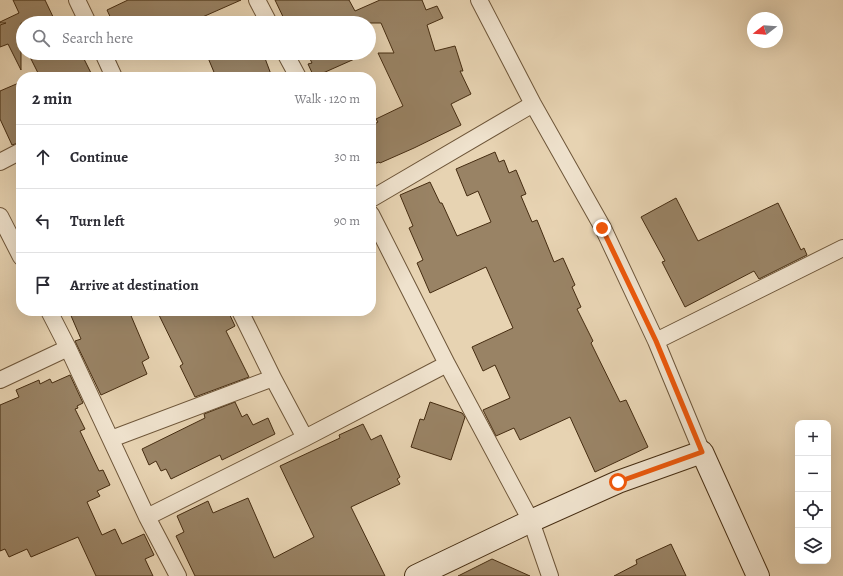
<!DOCTYPE html>
<html lang="en">
<head>
<meta charset="utf-8">
<style>
	:root { --surface:#fff; --page:#f7f7f7; --text:#2b2b33; --muted:#7c7c81; --line:#e1e1e2 }
	body { margin:0; font-family:Alegreya,serif; background:var(--page); color:var(--text) }
	.controls { position:absolute; right:12px; bottom:12px; display:grid; overflow:hidden; border-radius:8px; box-shadow:0 4px 16px #0002 }
	.controls button { width:36px; height:36px; display:grid; place-items:center; padding:0; border:0; border-bottom:1px solid var(--line); background:var(--surface); color:var(--text); font:20px sans-serif }
	.compass { position:absolute; left:747px; top:12px; width:36px; height:36px; border-radius:50%; background:var(--surface); box-shadow:0 4px 16px #0002; rotate:253deg }
	.stop { position:absolute; width:12px; height:12px; margin:-9px; border:3px solid #ea580c; border-radius:50%; background:#fff }
	.stop.end { background:#ea580c; border-color:#fff; box-shadow:0 1px 4px #0008 }
	.list { margin:0; padding:0; list-style:none }
	h2 { display:flex; justify-content:space-between; align-items:center; height:52px; margin:0; padding:0 16px; font-size:17px }
	h2 small { font-size:13px; font-weight:400; color:var(--muted) }
	.list li { display:grid; grid-template-columns:26px 1fr auto; gap:12px; align-items:center; box-sizing:border-box; height:64px; padding:0 16px; border-top:1px solid var(--line) }
	.list b { display:block; font-size:15px; white-space:nowrap }
	.list em { font-size:13px; font-style:normal; color:var(--muted) }
	.icon { flex:none; width:22px; height:22px; fill:none; stroke:currentColor; stroke-width:2; stroke-linecap:round; stroke-linejoin:round }
	.map { position:relative; flex:none; width:843px; height:576px; overflow:hidden }
	.search { position:absolute; background:var(--surface); box-shadow:0 4px 16px #0002; left:16px; top:16px; width:360px; height:44px; display:flex; align-items:center; gap:10px; box-sizing:border-box; padding:0 14px; border-radius:22px; color:var(--muted); font-size:15px }
	.panel { position:absolute; background:var(--surface); box-shadow:0 4px 16px #0002; left:16px; top:72px; width:360px; height:244px; border-radius:16px }
	.map>svg:first-child { display:block }
</style>
</head>
<body>
<div class="map">
<svg width="843" height="576" viewBox="0 0 843 576">
	<rect width="100%" height="100%" fill="#e7d3b2"/>
	<filter id="stains"><feTurbulence type="fractalNoise" baseFrequency=".005" numOctaves="4"/><feColorMatrix values="0 0 0 0 .2 0 0 0 0 .09 0 0 0 0 .02 0 0 0 .5 -.17"/></filter>
	<radialGradient id="worn" r=".72"><stop offset=".6" stop-color="#630" stop-opacity="0"/><stop offset="1" stop-color="#630" stop-opacity=".3"/></radialGradient>
	<!-- building -->
	<path fill="#998365" stroke="#452c11" d="M 13,0 L 45,0 L 56,23 L 21,23 L 21,70 L 8,44 L 0,47 L 0,25 L 6,23 L 0,23 L 0,22 L 19,13 Z
		M 128,0 L 241,0 L 189,23 L 113,23 L 107,10 Z
		M 275,0 L 349,0 L 355,11 L 380,0 L 422,0 L 426,10 L 437,6 L 443,18 L 427,25 L 435,51 L 455,46 L 463,71 L 460,71 L 471,94 L 451,104 L 461,125 L 414,148 L 380,163 L 379,162 L 371,165 L 371,126 L 378,122 L 376,119 L 403,106 L 378,53 L 394,53 L 381,23 L 286,23 Z
		M 28,53 L 81,53 L 93,77 L 40,77 Z
		M 206,53 L 248,53 L 250,57 L 263,53 L 272,77 L 216,77 Z
		M 318,53 L 368,53 L 314,77 L 308,64 L 312,63 L 309,57 Z
		M 21,82 L 21,142 L 12,145 L 0,119 L 0,91 Z
		M 495,152 L 499,162 L 504,160 L 509,173 L 516,170 L 526,194 L 521,196 L 532,222 L 537,220 L 554,262 L 563,258 L 575,285 L 572,287 L 581,307 L 577,309 L 593,341 L 591,343 L 620,402 L 626,400 L 648,447 L 595,472 L 570,417 L 520,440 L 514,428 L 496,436 L 483,410 L 510,398 L 495,365 L 483,371 L 472,347 L 513,328 L 486,267 L 430,293 L 417,263 L 423,260 L 409,228 L 413,226 L 400,195 L 430,182 L 440,203 L 442,203 L 457,236 L 491,222 L 478,191 L 467,196 L 456,169 Z
		M 676,198 L 698,241 L 778,203 L 801,250 L 804,248 L 807,255 L 759,279 L 754,271 L 685,307 L 662,262 L 665,261 L 641,217 Z
		M 69,311 L 129,311 L 149,358 L 142,362 L 147,374 L 101,395 L 75,341 L 81,339 Z
		M 157,311 L 228,311 L 235,326 L 226,331 L 249,377 L 195,397 L 180,366 L 183,364 L 182,362 Z
		M 70,375 L 83,403 L 77,406 L 78,408 L 75,409 L 85,429 L 80,431 L 99,471 L 103,470 L 110,485 L 97,491 L 100,496 L 87,502 L 102,535 L 115,529 L 122,544 L 144,534 L 154,555 L 145,559 L 153,576 L 96,576 L 78,537 L 31,557 L 27,549 L 9,557 L 5,549 L 0,551 L 0,405 L 19,397 L 16,390 L 39,380 L 40,384 L 50,379 L 52,383 Z
		M 235,402 L 242,417 L 247,414 L 253,425 L 268,418 L 275,434 L 222,460 L 220,455 L 171,479 L 166,469 L 161,471 L 156,461 L 149,465 L 142,449 L 205,418 L 204,414 Z
		M 430,402 L 462,413 L 465,417 L 451,460 L 411,447 L 420,419 L 424,420 Z
		M 363,424 L 371,440 L 381,435 L 400,477 L 397,479 L 400,484 L 351,507 L 385,576 L 195,576 L 176,536 L 184,532 L 177,516 L 208,501 L 213,513 L 248,498 L 274,558 L 314,537 L 280,466 L 340,438 L 339,435 Z
		M 671,544 L 686,576 L 614,576 L 637,564 L 636,560 Z
		M 492,559 L 530,576 L 458,576 Z"/>
	<g fill="none" stroke-linecap="round" stroke-linejoin="round">
		<defs>
			<path id="street" d="M 77,0 L 88,23
				M 257,0 L 269,23
				M 479,0 L 533,104 L 603,228 L 656,341 L 702,452
				M 103,53 L 114,77
				M 285,53 L 298,77
				M 0,162 L 21,151
				M 371,199 L 533,104
				M 371,214 L 447,364 L 531,521 L 550,576
				M 0,216 L 21,257
				M 49,311 L 68,348 L 147,517 L 178,576
				M 240,311 L 273,378 L 305,438
				M 656,341 L 843,248
				M 0,380 L 68,348
				M 111,439 L 273,378
				M 147,517 L 305,438 L 447,364"/>
			<path id="secondary" d="M 416,576 L 531,521 L 618,482 L 702,452 L 758,576"/>
		</defs>
		<!-- street casing -->
		<use href="#street" stroke="#6e5639" stroke-width="18"/>
		<!-- secondary casing -->
		<use href="#secondary" stroke="#452c11" stroke-width="24"/>
		<!-- street -->
		<use href="#street" stroke="#efe2cd" stroke-width="16"/>
		<!-- secondary -->
		<use href="#secondary" stroke="#efe2cd" stroke-width="22"/>
	</g>
	<g fill="none" stroke-linecap="round" stroke-linejoin="round">
		<!-- route -->
		<path stroke="#ea580c" stroke-width="5" d="M 602,228 L 656,341 L 702,452 L 618,482"/>
	</g>
	<rect width="100%" height="100%" filter="url(#stains)"/>
	<rect width="100%" height="100%" fill="url(#worn)"/>
</svg>
<div class="controls">
<button>+</button>
<button>−</button>
<button><svg class="icon" aria-label="locate" viewBox="0 0 24 24"><circle cx="12" cy="12" r="6"/><path d="M12 2v4M12 18v4M2 12h4M18 12h4"/></svg></button>
<button><svg class="icon" aria-label="layers" viewBox="0 0 24 24"><path d="M12 4l9 5-9 5-9-5zM3 14l9 5 9-5"/></svg></button>
</div>
<svg class="compass" viewBox="-18 -18 36 36"><path d="M0-13l5 13h-10z" fill="#e53935"/><path d="M0 13l5-13h-10z" fill="#7c7c81"/></svg>
<div class="stop" style="left:618px;top:482px"></div>
<div class="stop end" style="left:602px;top:228px"></div>
<div class="search"><svg class="icon" aria-label="search" viewBox="0 0 24 24"><circle cx="10" cy="10" r="6"/><path d="M15 15l6 6"/></svg>Search here</div>
<section class="panel">
<h2>2 min<small>Walk · 120 m</small></h2>
<ul class="list">
<li><svg class="icon" aria-label="ahead" viewBox="0 0 24 24"><path d="M12 20V5M6 11l6-6 6 6"/></svg><div><b>Continue</b></div><em>30 m</em></li>
<li><svg class="icon" aria-label="left" viewBox="0 0 24 24"><path d="M17 20v-9H6M10 6l-5 5 5 5"/></svg><div><b>Turn left</b></div><em>90 m</em></li>
<li><svg class="icon" aria-label="arrive" viewBox="0 0 24 24"><path d="M6 21V4h12l-3 4 3 4H6"/></svg><div><b>Arrive at destination</b></div></li>
</ul>
</section>
</div>
</body>
</html>
